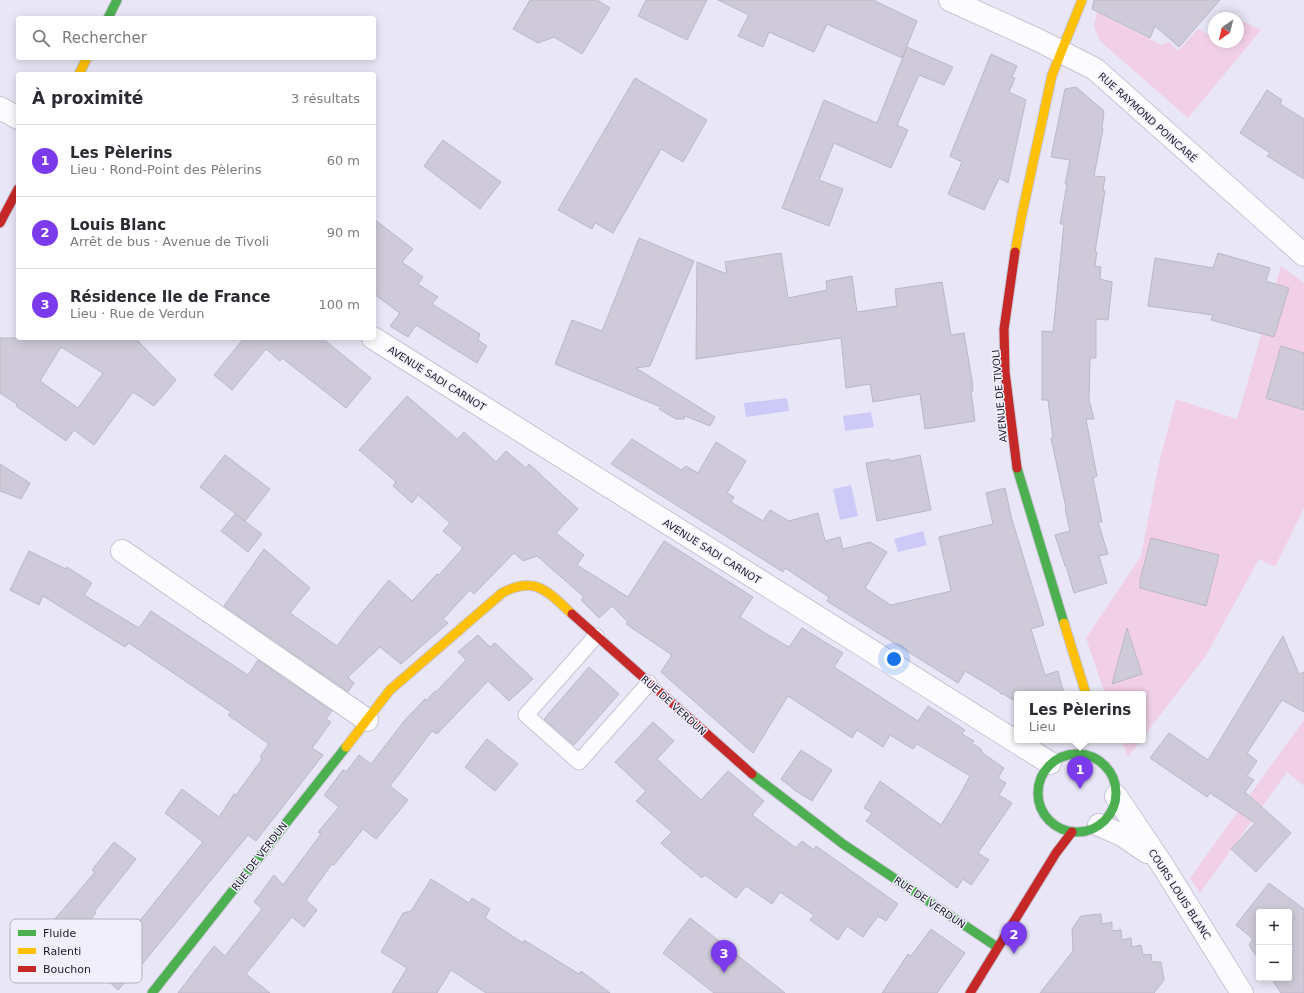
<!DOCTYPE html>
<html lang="fr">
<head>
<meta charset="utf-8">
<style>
	:root { --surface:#fff; --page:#f2f2f3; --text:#2b2b33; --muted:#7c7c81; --line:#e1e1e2; --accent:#7c3aed }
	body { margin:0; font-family:"DejaVu Sans",sans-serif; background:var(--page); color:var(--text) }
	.controls { position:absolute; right:12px; bottom:12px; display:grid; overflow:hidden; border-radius:4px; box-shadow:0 2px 10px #0003 }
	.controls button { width:36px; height:36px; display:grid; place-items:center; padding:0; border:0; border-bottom:1px solid var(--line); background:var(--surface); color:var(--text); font:20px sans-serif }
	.compass { position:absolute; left:1208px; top:12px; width:36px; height:36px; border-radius:50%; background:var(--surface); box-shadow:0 2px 10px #0003; rotate:215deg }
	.you { position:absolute; left:894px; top:659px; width:14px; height:14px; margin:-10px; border:3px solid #fff; border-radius:50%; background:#1a73e8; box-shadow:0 0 0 6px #1a73e833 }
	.badge { display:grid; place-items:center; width:26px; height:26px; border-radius:50%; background:var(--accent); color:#fff; font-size:13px; font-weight:700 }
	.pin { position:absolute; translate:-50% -33px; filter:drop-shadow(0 1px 2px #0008) }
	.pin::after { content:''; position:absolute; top:21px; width:14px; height:12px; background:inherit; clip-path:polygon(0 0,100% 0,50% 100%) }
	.popup { position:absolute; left:1014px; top:691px; width:132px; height:52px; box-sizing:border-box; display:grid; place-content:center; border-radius:4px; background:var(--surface); filter:drop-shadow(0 1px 3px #0005); font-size:13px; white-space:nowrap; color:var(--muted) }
	.popup b { font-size:15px; color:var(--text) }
	.popup::after { content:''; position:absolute; left:50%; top:100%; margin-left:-8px; border:8px solid transparent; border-top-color:var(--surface) }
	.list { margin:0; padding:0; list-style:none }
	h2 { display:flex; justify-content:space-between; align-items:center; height:52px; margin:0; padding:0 16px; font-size:17px }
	h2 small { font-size:13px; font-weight:400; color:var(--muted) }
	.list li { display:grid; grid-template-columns:26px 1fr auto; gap:12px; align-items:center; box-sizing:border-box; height:72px; padding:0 16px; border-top:1px solid var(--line) }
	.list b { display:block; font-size:15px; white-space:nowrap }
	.list p { margin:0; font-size:13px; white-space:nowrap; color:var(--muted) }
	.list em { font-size:13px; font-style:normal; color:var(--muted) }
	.icon { flex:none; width:22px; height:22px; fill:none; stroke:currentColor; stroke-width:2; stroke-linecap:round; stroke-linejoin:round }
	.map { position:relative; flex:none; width:1304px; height:993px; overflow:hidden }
	.search { position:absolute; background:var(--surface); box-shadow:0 2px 10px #0003; left:16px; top:16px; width:360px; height:44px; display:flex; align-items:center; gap:10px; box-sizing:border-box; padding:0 14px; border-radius:4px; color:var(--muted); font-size:15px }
	.panel { position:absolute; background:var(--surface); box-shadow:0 2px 10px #0003; left:16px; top:72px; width:360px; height:268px; border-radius:4px }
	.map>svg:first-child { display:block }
</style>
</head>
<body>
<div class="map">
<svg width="1304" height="993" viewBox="0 0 1304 993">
	<rect width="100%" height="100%" fill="#e9e7f7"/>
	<!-- green -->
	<path fill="#f1cfe6" d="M 1097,12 L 1161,45 L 1169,42 L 1178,51 L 1198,29 L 1212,36 L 1214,33 L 1214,42 L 1238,42 L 1238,19 L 1261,30 L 1188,118 L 1100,41 L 1094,27 Z
		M 1281,266 L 1304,283 L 1304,508 L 1275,567 L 1259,559 L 1205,657 L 1143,737 L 1143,694 L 1105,694 L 1086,638 L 1141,556 L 1159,463 L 1176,399 L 1237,419 Z
		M 1304,720 L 1304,786 L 1287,772 L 1200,893 L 1190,878 Z
		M 1121,740 L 1141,740 L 1128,757 Z"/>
	<!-- water -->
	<path fill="#cecaf8" d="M 787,398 L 789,411 L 746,417 L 744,403 Z
		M 871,412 L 874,427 L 845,431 L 843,416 Z
		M 851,485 L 858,516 L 840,520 L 833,489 Z
		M 923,531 L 927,545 L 898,552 L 894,539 Z"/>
	<!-- building -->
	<path fill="#cfcad9" stroke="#bcb7c6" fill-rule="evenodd" d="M 530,0 L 597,0 L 610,8 L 582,54 L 554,37 L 538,43 L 513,29 Z
		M 646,0 L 707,0 L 687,40 L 638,16 Z
		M 718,0 L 873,0 L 917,21 L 902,58 L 827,24 L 814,52 L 769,32 L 763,47 L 738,36 L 749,15 Z
		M 1094,0 L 1220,0 L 1179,47 L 1155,26 L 1150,38 L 1092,9 Z
		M 907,47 L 953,67 L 944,85 L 919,75 L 897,125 L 908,130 L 891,168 L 834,143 L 819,180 L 843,189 L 829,226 L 782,208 L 824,100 L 877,123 Z
		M 991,54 L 1017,66 L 1012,77 L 1015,78 L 1009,92 L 1026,100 L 1008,183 L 999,178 L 984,210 L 948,194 L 962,162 L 950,156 Z
		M 635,78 L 707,120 L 683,162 L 661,149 L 613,233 L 595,223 L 592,229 L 558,210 Z
		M 1076,87 L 1104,111 L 1102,128 L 1103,129 L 1094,176 L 1105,177 L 1103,190 L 1105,191 L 1095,252 L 1097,252 L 1095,266 L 1101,267 L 1100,279 L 1112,282 L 1112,284 L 1108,320 L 1096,319 L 1096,358 L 1090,358 L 1089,400 L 1094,419 L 1086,419 L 1097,476 L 1093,478 L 1102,522 L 1098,522 L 1108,554 L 1099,556 L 1107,583 L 1074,593 L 1066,566 L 1065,566 L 1055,535 L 1070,531 L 1065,508 L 1066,508 L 1051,438 L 1053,438 L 1048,400 L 1042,400 L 1042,331 L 1053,332 L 1064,224 L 1060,224 L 1067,184 L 1065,184 L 1070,160 L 1051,157 L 1065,89 Z
		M 1267,90 L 1282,100 L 1280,104 L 1304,119 L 1304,179 L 1267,156 L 1270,153 L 1240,133 Z
		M 443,140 L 501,182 L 480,209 L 424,166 Z
		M 374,219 L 413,249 L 402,262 L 423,277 L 418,284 L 438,297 L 432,304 L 480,334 L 478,340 L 487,346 L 477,363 L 416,325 L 408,337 L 390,326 L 400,313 L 374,294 Z
		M 639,238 L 694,261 L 650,366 L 636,368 L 715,417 L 710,426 L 685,416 L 684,419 L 676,419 L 659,409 L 661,407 L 555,364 L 572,320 L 602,331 Z
		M 781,253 L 788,298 L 827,290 L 826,281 L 852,276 L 857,312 L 897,306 L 895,289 L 942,282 L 951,335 L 964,333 L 972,380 L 973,391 L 971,391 L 975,421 L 925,429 L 920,394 L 873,402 L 870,384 L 846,388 L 841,338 L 696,359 L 697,262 L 727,274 L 725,262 Z
		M 1218,253 L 1270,268 L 1266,281 L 1289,288 L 1274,337 L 1211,320 L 1213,315 L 1148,306 L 1155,258 L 1213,268 Z
		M 0,338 L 135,338 L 176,380 L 154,406 L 133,392 L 94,445 L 74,430 L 66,441 L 16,406 L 17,404 L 0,393 ZM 61,347 L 103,373 L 78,408 L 40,381 Z
		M 244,338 L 322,338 L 371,378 L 346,408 L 282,358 L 280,361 L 266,349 L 232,390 L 214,375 Z
		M 1281,346 L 1304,353 L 1304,410 L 1266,398 Z
		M 407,396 L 457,439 L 464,432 L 496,462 L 506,451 L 526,468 L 529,464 L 578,509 L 556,533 L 584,555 L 577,565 L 628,597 L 664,541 L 753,597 L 740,617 L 770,636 L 789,647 L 802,628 L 843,653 L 834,667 L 918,721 L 928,706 L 965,730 L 962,734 L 974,741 L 972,743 L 982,750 L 981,752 L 1004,768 L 998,778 L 1006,783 L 999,795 L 1012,803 L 978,853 L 989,860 L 971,885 L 963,879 L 957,888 L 866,821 L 872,813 L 864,808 L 880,781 L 941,825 L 958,798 L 970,776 L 917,744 L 913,749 L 890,735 L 883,747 L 857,730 L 852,738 L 788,696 L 753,753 L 661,672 L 672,655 L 626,624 L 628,622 L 612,606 L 599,618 L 581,600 L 584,597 L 537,556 L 523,561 L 514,553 L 474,594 L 470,590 L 443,619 L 448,623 L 401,664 L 380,647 L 348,677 L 354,683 L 348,692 L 224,606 L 264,549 L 310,588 L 290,613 L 337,646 L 361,614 L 389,580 L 412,601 L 437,574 L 439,575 L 463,548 L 443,531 L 450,523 L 418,495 L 412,503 L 393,486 L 396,482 L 359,450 Z
		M 632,439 L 681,470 L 686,466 L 698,473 L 716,442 L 746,461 L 727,493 L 734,497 L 731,502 L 763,521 L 770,510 L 789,521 L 818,513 L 825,541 L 840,537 L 843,549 L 870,542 L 887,552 L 865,588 L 891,605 L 951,591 L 939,537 L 993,524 L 986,493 L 1005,488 L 1011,516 L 1044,625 L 1031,629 L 1045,675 L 1058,671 L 1064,694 L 1017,694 L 1017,702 L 1003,694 L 1001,694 L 1000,692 L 965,671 L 958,683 L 827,601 L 829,597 L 785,568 L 783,572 L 611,464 Z
		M 225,455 L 270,489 L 245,521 L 200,487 Z
		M 920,455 L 931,510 L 877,521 L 866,463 L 889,459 L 890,461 Z
		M 0,464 L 30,483 L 21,499 L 0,491 Z
		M 235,514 L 262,534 L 248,552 L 221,531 Z
		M 1151,538 L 1219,555 L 1206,606 L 1140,588 L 1140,580 Z
		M 29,551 L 66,569 L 67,567 L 92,583 L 84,595 L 139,628 L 151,611 L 248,675 L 258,660 L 332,711 L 326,719 L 331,722 L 312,748 L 323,755 L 256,841 L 248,835 L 143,963 L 118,990 L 94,968 L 119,941 L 122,943 L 203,842 L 165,813 L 182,789 L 219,817 L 234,794 L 236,795 L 262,759 L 260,757 L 269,744 L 228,715 L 231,712 L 129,643 L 125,647 L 43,596 L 39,605 L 10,590 Z
		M 1127,628 L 1142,674 L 1112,684 Z
		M 478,635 L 490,647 L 495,643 L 533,679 L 509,701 L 488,681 L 437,734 L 432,731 L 390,786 L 408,800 L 376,839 L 363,829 L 334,865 L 332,864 L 306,900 L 317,910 L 304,927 L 292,917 L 246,974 L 270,993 L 178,993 L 214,946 L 225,956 L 262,909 L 254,902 L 274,875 L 283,885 L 321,834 L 318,832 L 339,807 L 324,795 L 343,770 L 346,772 L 359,755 L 371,764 L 405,720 L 425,699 L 426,701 L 435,691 L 436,692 L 466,660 L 458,652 Z
		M 1283,636 L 1299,674 L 1304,672 L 1304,712 L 1282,700 L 1247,753 L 1257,761 L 1247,776 L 1254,780 L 1245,792 L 1291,833 L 1256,872 L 1231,849 L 1255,823 L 1210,793 L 1207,797 L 1150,758 L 1169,733 L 1208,760 Z
		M 589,667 L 619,694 L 574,745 L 544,719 Z
		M 653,722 L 674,741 L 657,759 L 701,800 L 728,771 L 764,801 L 752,815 L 796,848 L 802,841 L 814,850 L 816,846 L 898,904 L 886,921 L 878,916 L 863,937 L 847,926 L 838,940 L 810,920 L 814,915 L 780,892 L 772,904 L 746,886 L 736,898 L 705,875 L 702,878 L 678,858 L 661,843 L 672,832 L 636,801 L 646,791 L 615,762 Z
		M 487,739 L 518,764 L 495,791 L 465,767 Z
		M 801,750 L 832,770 L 812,801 L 796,791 L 781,779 Z
		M 114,842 L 136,859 L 94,912 L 96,913 L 52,964 L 31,947 L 95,872 L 92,870 Z
		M 431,879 L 469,903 L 472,898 L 490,909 L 485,918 L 523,943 L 524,940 L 579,974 L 581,971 L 610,993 L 486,993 L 451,970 L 437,993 L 392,993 L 407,968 L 381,952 L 403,913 L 411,911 Z
		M 1269,883 L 1304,909 L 1304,993 L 1281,993 L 1271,978 L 1289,978 L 1289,912 L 1259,912 L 1259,960 L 1249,945 L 1253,939 L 1236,925 Z
		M 1101,914 L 1102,924 L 1112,922 L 1112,931 L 1121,930 L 1122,940 L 1131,938 L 1132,947 L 1141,945 L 1143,955 L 1151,954 L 1152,962 L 1161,962 L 1164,980 L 1154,993 L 1040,993 L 1073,951 L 1072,929 L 1081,916 Z
		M 690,918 L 785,993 L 714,993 L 663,953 Z
		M 931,929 L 965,953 L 937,993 L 882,993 L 908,954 L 911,956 Z"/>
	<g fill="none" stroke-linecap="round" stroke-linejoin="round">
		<defs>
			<path id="lane" d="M 596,636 L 526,715 L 579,762 L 649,683"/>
			<path id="street" d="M 950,0 L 1038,40 L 1095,69 L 1304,255
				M 0,108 L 18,118
				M 373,338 L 1050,763
				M 122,551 L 367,720
				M 1116,796 L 1163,866 L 1242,993
				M 1099,825 L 1122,835 L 1147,852"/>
			<path id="fast" d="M 108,18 L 117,0
				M 1017,468 L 1064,623
				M1038 793a39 39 0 1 1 78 0a39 39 0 1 1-78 0Z
				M 752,774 L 843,844 L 997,947
				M 152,993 L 346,747"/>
			<path id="slow" d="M 79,74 L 87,58
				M 1015,252 L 1022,214 L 1052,75 L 1082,0
				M 1064,623 L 1086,694
				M 346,747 L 390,690 L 502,593 C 536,575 548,592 572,614"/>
			<path id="jam" d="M 0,223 L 18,189
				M 1015,252 L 1004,329 L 1005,372 L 1017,468
				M 572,614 L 752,774
				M 970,993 L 1056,853 L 1072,832"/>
		</defs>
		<!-- lane casing -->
		<use href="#lane" stroke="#c7c5d5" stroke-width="17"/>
		<!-- street casing -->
		<use href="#street" stroke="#c7c5d5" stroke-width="24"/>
		<!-- fast casing -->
		<use href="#fast" stroke="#c7c5d5" stroke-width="11"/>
		<!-- slow casing -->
		<use href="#slow" stroke="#c7c5d5" stroke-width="11"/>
		<!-- jam casing -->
		<use href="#jam" stroke="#c7c5d5" stroke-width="11"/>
		<!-- lane -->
		<use href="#lane" stroke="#fcfbfe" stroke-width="15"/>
		<!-- street -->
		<use href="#street" stroke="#fcfbfe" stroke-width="22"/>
		<!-- fast -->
		<use href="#fast" stroke="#4caf50" stroke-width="9"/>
		<!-- slow -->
		<use href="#slow" stroke="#ffc107" stroke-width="9"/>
		<!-- jam -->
		<use href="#jam" stroke="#c62828" stroke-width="9"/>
	</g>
	<g text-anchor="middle" stroke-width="3" stroke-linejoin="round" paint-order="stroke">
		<!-- street labels -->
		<g font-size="10" fill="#1d1b2c" stroke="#f1f0fa">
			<text transform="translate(1148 117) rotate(42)" y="4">RUE RAYMOND POINCARÉ</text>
			<text transform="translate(437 378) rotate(32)" y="4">AVENUE SADI CARNOT</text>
			<text transform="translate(999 396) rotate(-95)" y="4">AVENUE DE TIVOLI</text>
			<text transform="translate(712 551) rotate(32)" y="4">AVENUE SADI CARNOT</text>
			<text transform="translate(674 705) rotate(42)" y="4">RUE DE VERDUN</text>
			<text transform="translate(259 856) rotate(-52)" y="4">RUE DE VERDUN</text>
			<text transform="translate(1180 894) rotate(57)" y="4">COURS LOUIS BLANC</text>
			<text transform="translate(930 902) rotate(34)" y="4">RUE DE VERDUN</text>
		</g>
	</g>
	<!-- legend -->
	<rect x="10" y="919" width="132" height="64" rx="6" fill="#f1f0fa" stroke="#b1b0bc" stroke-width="1"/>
	<rect x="18" y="930" width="18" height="6" fill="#4caf50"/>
	<rect x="18" y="948" width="18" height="6" fill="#ffc107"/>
	<rect x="18" y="966" width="18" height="6" fill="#c62828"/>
	<g font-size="11" fill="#1d1b2c">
		<text x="43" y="937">Fluide</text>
		<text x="43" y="955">Ralenti</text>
		<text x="43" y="973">Bouchon</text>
	</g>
</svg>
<div class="controls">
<button>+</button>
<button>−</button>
</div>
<svg class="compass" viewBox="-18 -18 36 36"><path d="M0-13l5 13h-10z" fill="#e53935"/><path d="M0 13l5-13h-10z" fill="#7c7c81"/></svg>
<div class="you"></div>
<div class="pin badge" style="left:1080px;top:789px">1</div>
<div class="popup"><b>Les Pèlerins</b>Lieu</div>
<div class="pin badge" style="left:1014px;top:954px">2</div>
<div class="pin badge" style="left:724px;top:973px">3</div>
<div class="search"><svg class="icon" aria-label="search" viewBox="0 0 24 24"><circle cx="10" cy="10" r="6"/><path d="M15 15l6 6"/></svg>Rechercher</div>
<section class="panel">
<h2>À proximité<small>3 résultats</small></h2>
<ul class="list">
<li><span class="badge">1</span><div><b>Les Pèlerins</b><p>Lieu · Rond-Point des Pèlerins</p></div><em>60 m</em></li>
<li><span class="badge">2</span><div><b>Louis Blanc</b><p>Arrêt de bus · Avenue de Tivoli</p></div><em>90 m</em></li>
<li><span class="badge">3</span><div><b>Résidence Ile de France</b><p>Lieu · Rue de Verdun</p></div><em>100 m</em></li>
</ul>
</section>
</div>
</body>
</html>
